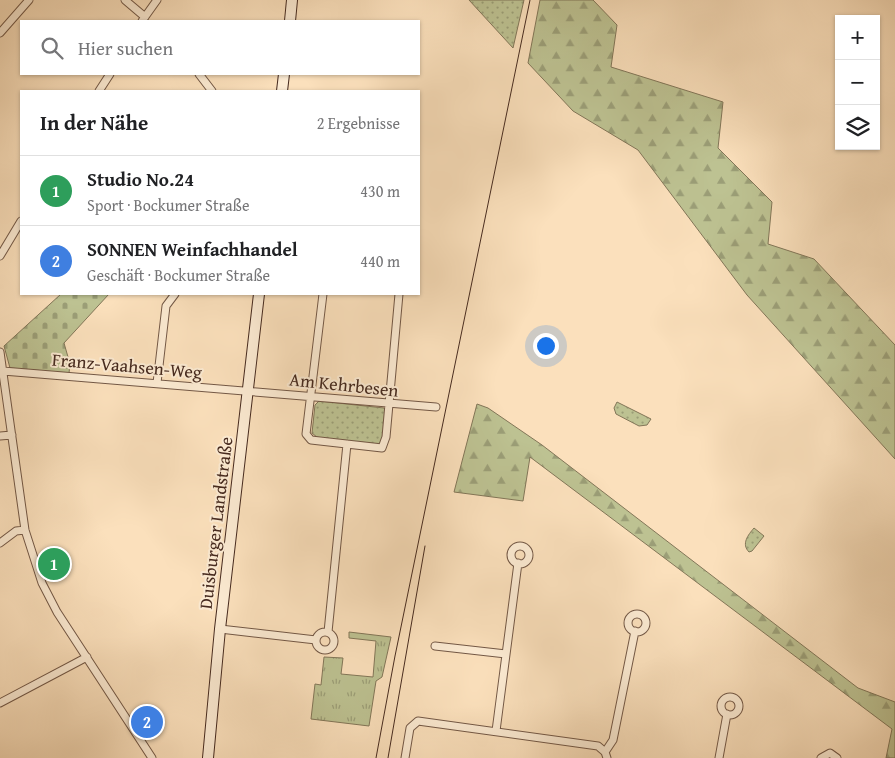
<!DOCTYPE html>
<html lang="de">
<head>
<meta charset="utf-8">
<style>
	:root { --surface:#fff; --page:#f2f2f2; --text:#202124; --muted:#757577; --line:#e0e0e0; --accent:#7c3aed }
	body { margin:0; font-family:"Gentium Book Plus",serif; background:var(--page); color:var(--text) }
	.controls { position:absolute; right:15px; top:15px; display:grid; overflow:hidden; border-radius:0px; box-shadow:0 1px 4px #0004 }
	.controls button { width:45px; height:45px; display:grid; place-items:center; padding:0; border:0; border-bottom:1px solid var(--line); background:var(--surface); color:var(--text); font:25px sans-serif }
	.you { position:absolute; left:545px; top:345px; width:18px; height:18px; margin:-12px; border:4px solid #fff; border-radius:50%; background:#1a73e8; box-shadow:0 0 0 8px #1a73e833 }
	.badge { display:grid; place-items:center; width:32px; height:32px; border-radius:50%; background:var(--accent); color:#fff; font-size:16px; font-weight:700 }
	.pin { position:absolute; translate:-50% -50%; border:2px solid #fff; box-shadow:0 1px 5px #0006 }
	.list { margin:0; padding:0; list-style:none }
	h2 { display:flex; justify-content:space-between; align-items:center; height:65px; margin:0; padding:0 20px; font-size:21px }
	h2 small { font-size:16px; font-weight:400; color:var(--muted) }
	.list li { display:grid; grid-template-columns:32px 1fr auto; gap:15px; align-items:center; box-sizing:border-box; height:70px; padding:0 20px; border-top:1px solid var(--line) }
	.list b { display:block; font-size:19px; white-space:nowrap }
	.list p { margin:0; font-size:16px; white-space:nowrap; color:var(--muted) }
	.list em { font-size:16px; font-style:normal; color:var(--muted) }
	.icon { flex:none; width:28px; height:28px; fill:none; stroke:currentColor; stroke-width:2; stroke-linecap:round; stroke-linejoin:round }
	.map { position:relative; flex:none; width:895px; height:758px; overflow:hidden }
	.search { position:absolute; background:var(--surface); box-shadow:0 1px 4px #0004; left:20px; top:20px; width:400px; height:55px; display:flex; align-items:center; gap:12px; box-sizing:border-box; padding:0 18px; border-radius:0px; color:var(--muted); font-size:19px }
	.panel { position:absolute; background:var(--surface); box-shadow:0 1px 4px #0004; left:20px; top:90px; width:400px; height:205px; border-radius:0px }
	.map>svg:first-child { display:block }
</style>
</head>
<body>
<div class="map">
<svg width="895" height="758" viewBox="0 0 895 758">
	<defs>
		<pattern id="grass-dots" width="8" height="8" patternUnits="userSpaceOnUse" patternTransform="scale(1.25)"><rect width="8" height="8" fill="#bdc292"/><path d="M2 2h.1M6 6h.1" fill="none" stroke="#9b9e77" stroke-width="1.8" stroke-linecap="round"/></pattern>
		<pattern id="forest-firs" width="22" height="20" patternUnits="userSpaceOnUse" patternTransform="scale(1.25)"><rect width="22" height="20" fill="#bdc292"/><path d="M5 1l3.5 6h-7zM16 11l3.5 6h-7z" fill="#9b9e77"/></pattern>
		<pattern id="cemetery-stones" width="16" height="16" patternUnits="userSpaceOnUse" patternTransform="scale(1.25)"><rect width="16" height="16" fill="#bdc292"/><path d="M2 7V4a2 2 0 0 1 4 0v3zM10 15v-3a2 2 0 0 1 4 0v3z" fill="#9b9e77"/></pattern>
		<pattern id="park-tufts" width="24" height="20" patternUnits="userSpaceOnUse" patternTransform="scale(1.25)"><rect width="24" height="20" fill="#bdc292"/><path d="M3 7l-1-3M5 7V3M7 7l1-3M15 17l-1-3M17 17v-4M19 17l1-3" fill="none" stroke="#9b9e77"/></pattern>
	</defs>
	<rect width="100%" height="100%" fill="#fbe0bc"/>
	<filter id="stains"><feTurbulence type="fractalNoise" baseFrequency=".004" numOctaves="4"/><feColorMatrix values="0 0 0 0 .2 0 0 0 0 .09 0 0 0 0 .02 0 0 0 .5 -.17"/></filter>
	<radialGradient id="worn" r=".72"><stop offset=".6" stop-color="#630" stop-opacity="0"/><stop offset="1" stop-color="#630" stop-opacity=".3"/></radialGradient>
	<!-- grass -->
	<path fill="url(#grass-dots)" stroke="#827658" d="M 469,0 L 524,0 L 513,48 Z
		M 319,401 L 384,408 L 386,411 L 383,442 L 378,444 L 318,438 L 312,433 L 315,405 Z
		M 617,402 L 651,419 L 647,425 L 639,426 L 616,414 L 614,408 Z
		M 754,528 L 764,536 L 752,551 L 749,552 C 741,544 748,535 754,528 Z"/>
	<!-- forest -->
	<path fill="url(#forest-firs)" stroke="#827658" d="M 540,0 L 593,0 L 617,25 L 611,67 L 723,102 L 718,148 L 772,202 L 768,244 L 814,259 L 895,345 L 895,459 L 747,295 L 638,150 L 573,111 L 528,63 Z
		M 477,404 L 488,408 L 542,445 L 858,688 L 895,702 L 895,758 L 886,758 L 892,729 L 530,457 L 523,501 L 454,492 Z"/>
	<!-- cemetery -->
	<path fill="url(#cemetery-stones)" stroke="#827658" d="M 61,294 L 109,294 L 64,343 L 70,364 L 69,373 L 10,368 L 4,346 Z"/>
	<!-- park -->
	<path fill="url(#park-tufts)" stroke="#827658" d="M 349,632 L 391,637 L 382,677 L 376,681 L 369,726 L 311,719 L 315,684 L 321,685 L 324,657 L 343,658 L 341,674 L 373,677 L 376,641 L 349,638 Z"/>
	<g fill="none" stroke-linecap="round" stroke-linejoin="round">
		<defs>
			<path id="minor" d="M 125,0 L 145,17
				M 142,21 L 157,0
				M 0,33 L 29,0
				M 199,74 L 212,91
				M 99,91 L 110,74
				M 0,256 L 21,221
				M 323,294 L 306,434 L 311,440 L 382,448 L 386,437 L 399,294
				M 0,352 L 25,530 L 42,583 L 57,612 L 152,758
				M 3,371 L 436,407
				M 157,383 L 166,306 L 175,294
				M 0,436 L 12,435
				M 0,543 L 16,531 L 25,530
				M511 555a9 9 0 1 1 18 0a9 9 0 1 1-18 0Z
				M628 623a9 9 0 1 1 18 0a9 9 0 1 1-18 0Z
				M 220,629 L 316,640
				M316 641a9 9 0 1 1 18 0a9 9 0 1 1-18 0Z
				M 328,632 L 347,444
				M 435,646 L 506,654
				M721 706a9 9 0 1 1 18 0a9 9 0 1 1-18 0Z
				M 0,703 L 87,657
				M 496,731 L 518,563
				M 605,752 L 613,740 L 635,631
				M 405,758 L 410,728 L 418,721 L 598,746 L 605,752 L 607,758
				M 719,758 L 727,714
				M 821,758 L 830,753 L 837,758"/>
			<path id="secondary" d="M 290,21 L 292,0
				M 282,91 L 284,74
				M 208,758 L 220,629 L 259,294"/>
		</defs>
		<!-- minor casing -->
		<use href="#minor" stroke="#735846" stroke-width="9"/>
		<!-- secondary casing -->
		<use href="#secondary" stroke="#462a1f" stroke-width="12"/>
		<!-- minor -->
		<use href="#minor" stroke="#fcebd3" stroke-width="7"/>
		<!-- secondary -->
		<use href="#secondary" stroke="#fcebd3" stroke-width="10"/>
		<!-- tram -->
		<path stroke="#462a1f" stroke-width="1" d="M 376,758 L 395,656 L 530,0
			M 388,758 L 425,546"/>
	</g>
	<g text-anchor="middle" stroke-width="4" stroke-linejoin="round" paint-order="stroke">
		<!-- street labels -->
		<g font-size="18" fill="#462a1f" stroke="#fcebd3">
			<text transform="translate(127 366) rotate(5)" y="6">Franz-Vaahsen-Weg</text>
			<text transform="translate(344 385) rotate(6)" y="6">Am Kehrbesen</text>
			<text transform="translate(216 523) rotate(-83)" y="6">Duisburger Landstraße</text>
		</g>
	</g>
	<rect width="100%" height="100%" filter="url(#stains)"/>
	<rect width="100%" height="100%" fill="url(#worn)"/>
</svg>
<div class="controls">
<button>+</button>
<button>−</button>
<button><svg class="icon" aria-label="layers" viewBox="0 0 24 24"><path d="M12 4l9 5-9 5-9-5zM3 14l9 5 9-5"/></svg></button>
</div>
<div class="you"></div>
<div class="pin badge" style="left:54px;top:564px;background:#2e9e5b">1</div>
<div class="pin badge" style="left:147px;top:722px;background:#3f7fe0">2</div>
<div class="search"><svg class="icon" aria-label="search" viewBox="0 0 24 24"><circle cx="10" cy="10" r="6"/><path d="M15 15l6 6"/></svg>Hier suchen</div>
<section class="panel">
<h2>In der Nähe<small>2 Ergebnisse</small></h2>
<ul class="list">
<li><span class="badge" style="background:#2e9e5b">1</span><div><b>Studio No.24</b><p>Sport · Bockumer Straße</p></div><em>430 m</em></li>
<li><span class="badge" style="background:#3f7fe0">2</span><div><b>SONNEN Weinfachhandel</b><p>Geschäft · Bockumer Straße</p></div><em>440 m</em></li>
</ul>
</section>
</div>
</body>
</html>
